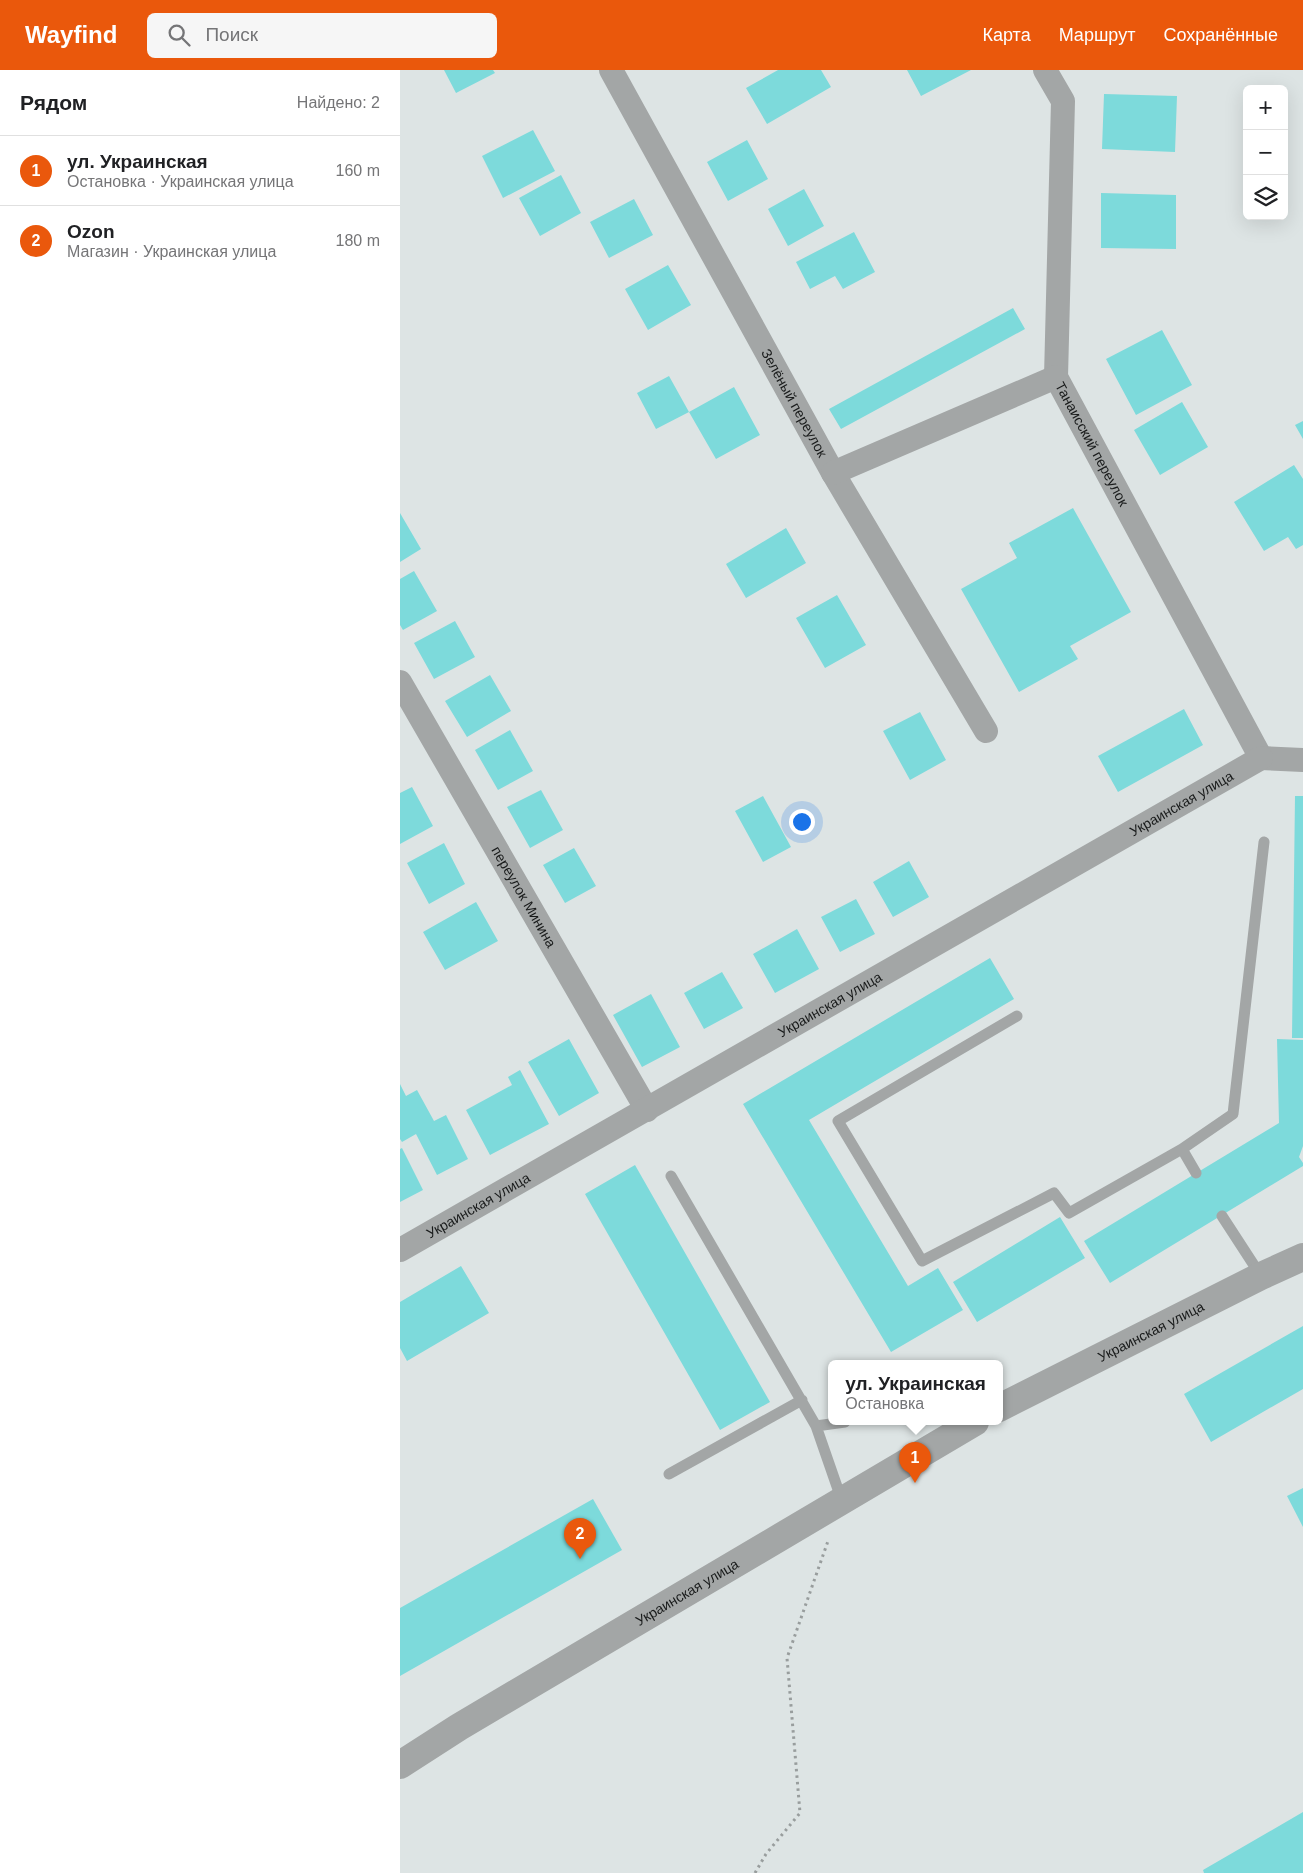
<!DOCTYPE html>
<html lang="ru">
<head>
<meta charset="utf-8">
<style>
	:root { --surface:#fff; --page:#f6f6f6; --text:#202124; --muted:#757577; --line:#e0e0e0; --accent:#ea580c }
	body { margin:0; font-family:Arial,sans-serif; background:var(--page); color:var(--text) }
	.controls { position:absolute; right:15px; top:15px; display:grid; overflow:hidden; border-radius:8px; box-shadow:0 5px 20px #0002 }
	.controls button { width:45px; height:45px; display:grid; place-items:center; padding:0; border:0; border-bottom:1px solid var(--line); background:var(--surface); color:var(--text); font:25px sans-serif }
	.you { position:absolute; left:401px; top:751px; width:18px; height:18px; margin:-12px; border:4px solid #fff; border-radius:50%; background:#1a73e8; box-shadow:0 0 0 8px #1a73e833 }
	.badge { display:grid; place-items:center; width:32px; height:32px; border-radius:50%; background:var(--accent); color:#fff; font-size:16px; font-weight:700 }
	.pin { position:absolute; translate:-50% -41px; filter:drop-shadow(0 1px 2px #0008) }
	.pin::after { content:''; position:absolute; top:26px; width:18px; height:15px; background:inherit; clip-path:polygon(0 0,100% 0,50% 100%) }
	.popup { position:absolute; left:428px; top:1290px; width:175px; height:65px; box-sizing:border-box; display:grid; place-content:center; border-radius:8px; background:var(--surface); filter:drop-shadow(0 1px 4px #0005); font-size:16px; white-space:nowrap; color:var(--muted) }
	.popup b { font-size:19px; color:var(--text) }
	.popup::after { content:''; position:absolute; left:50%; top:100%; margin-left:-10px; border:10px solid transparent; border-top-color:var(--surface) }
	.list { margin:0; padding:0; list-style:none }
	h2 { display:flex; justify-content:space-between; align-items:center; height:65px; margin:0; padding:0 20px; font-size:21px }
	h2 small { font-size:16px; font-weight:400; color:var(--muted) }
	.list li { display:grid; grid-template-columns:32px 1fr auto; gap:15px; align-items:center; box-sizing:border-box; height:70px; padding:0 20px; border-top:1px solid var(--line) }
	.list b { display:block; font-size:19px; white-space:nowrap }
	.list p { margin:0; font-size:16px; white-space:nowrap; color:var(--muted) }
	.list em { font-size:16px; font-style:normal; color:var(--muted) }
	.icon { flex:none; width:28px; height:28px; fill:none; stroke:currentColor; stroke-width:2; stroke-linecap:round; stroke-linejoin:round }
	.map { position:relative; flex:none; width:903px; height:1803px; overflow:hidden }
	header { display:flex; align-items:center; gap:30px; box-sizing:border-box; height:70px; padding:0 25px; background:var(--accent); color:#fff }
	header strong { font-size:24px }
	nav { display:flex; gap:28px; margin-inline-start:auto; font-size:18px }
	.search { width:350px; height:45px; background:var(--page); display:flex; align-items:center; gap:12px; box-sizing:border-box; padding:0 18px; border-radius:8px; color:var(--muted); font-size:19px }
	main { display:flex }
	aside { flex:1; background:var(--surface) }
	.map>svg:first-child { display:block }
</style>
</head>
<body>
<header>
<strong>Wayfind</strong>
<div class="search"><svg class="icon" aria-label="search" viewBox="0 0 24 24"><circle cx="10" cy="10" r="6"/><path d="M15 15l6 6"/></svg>Поиск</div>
<nav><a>Карта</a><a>Маршрут</a><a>Сохранённые</a></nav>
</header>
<main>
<aside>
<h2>Рядом<small>Найдено: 2</small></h2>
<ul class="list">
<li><span class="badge">1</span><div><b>ул. Украинская</b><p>Остановка · Украинская улица</p></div><em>160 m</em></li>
<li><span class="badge">2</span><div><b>Ozon</b><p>Магазин · Украинская улица</p></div><em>180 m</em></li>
</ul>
</aside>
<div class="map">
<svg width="903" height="1803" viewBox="0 0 903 1803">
	<rect width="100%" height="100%" fill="#dde4e4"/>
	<!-- building -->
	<path fill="#7ddadb" d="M 44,0 L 93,0 L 95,3 L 56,23 Z
		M 378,0 L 421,0 L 431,17 L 367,54 L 346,18 Z
		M 507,0 L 571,0 L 521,26 Z
		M 704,24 L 777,26 L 775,82 L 702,79 Z
		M 133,60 L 155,101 L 103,128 L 82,86 Z
		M 347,70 L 368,109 L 328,131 L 307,92 Z
		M 161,105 L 181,143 L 140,166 L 119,128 Z
		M 404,119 L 424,156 L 388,176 L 368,139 Z
		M 701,123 L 776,125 L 776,179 L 701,178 Z
		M 234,129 L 253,165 L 209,188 L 190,152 Z
		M 454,162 L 475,202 L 443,219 L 435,206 L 410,219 L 396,192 Z
		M 268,195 L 291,235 L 248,260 L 225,219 Z
		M 613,238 L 625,259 L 441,359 L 429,339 Z
		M 762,260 L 792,315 L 736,345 L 706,289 Z
		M 269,306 L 289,342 L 256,359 L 237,323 Z
		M 334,317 L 360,365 L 316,389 L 289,342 Z
		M 782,332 L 808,377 L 760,405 L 734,360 Z
		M 903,351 L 903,369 L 895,355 Z
		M 894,395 L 903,409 L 903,475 L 896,479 L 888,467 L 864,481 L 834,432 Z
		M 673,438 L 731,542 L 670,576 L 678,589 L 619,622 L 561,519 L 617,488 L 609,473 Z
		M 0,443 L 21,479 L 0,492 Z
		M 386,458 L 406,493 L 346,528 L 326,494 Z
		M 14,501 L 37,541 L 3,560 L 0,555 L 0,509 Z
		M 437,525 L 466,575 L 425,598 L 396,548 Z
		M 55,551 L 75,587 L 34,609 L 14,573 Z
		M 90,605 L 111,641 L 67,667 L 45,631 Z
		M 784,639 L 803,675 L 718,722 L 698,686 Z
		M 520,642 L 546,690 L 510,710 L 483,661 Z
		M 110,660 L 133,701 L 98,720 L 75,680 Z
		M 12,717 L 33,756 L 0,774 L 0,723 Z
		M 141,720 L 163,760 L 130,778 L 107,737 Z
		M 363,726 L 391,777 L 363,792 L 335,741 Z
		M 895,726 L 903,726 L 903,968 L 892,968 Z
		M 44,773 L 65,814 L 29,834 L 7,793 Z
		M 174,778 L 196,816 L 165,833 L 143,795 Z
		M 509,791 L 529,827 L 493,847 L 473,812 Z
		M 456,829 L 475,864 L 440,882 L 421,847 Z
		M 76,832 L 98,871 L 45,900 L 23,862 Z
		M 397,859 L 419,899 L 375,923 L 353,884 Z
		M 590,888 L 614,929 L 409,1050 L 508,1216 L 538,1198 L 563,1240 L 491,1282 L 343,1034 Z
		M 322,902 L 343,938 L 304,959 L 284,923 Z
		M 251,924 L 280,977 L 242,997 L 213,945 Z
		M 169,969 L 199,1023 L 159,1046 L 128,992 Z
		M 877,969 L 903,970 L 903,1076 L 899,1087 L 903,1093 L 903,1096 L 710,1213 L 684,1171 L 879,1053 Z
		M 120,1000 L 149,1054 L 90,1085 L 66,1040 L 112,1015 L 108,1007 Z
		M 0,1014 L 6,1026 L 17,1020 L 34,1051 L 46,1045 L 68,1089 L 37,1105 L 16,1064 L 2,1072 L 0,1069 Z
		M 2,1078 L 23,1120 L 0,1132 L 0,1079 Z
		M 235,1095 L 370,1332 L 320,1360 L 185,1124 Z
		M 660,1147 L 685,1188 L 577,1252 L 553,1212 Z
		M 61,1196 L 89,1243 L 7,1291 L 0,1278 L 0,1232 Z
		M 903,1256 L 903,1319 L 811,1372 L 784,1324 Z
		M 903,1418 L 903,1457 L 887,1426 Z
		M 193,1429 L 222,1480 L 0,1606 L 0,1538 Z
		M 903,1742 L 903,1803 L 804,1803 L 803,1800 Z"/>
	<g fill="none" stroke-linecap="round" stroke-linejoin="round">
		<!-- path -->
		<path stroke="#989d9d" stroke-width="3" stroke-dasharray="2.5 4" stroke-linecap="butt" d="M 355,1803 L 366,1784 L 400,1743 L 387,1588 L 428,1471"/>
		<!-- service -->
		<path stroke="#a3a6a6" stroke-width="11" d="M 617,946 L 438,1051 L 522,1191 L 654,1123 L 669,1143 L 782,1079 L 796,1103
			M 782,1079 L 833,1044 L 864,772
			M 271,1106 L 416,1356 L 445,1352
			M 822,1146 L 861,1206
			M 416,1356 L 442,1431
			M 269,1404 L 402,1330"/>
		<!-- minor -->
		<g stroke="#a3a6a6" stroke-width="24">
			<path id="s1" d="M 211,0 L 433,403 L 586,661"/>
			<path id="s2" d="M 645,0 L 663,31 L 656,307 L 861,688"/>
			<path d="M 433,403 L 656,307"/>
			<path id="s3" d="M 0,612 L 247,1040"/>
			<path d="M 861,688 L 903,690"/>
			<path id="s4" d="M 0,1180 L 861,688"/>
		</g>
		<!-- tertiary -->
		<g stroke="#a3a6a6" stroke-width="28">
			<path id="s5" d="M 599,1338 L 861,1206 L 903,1187"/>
			<path id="s6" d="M 0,1695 L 59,1657 L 575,1352"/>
		</g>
	</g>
	<g text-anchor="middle" stroke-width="4.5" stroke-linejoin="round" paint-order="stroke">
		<!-- street labels -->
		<g font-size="14" fill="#181a1a" stroke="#fff">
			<text dy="5" stroke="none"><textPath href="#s1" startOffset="380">Зелёный переулок</textPath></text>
			<text dy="5" stroke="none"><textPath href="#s2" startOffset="388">Танаисский переулок</textPath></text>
			<text dy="5" stroke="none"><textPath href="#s4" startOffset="900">Украинская улица</textPath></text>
			<text dy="5" stroke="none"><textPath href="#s3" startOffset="248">переулок Минина</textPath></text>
			<text dy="5" stroke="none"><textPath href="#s4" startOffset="495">Украинская улица</textPath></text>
			<text dy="5" stroke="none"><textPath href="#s4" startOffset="90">Украинская улица</textPath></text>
			<text dy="5" stroke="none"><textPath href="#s5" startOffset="170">Украинская улица</textPath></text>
			<text dy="5" stroke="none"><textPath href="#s6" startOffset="335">Украинская улица</textPath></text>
		</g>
	</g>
</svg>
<div class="controls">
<button>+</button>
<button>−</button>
<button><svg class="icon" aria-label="layers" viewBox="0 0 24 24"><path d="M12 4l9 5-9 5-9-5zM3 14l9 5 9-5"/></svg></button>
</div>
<div class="you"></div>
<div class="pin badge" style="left:515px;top:1413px">1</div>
<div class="popup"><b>ул. Украинская</b>Остановка</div>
<div class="pin badge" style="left:180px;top:1489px">2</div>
</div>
</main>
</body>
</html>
